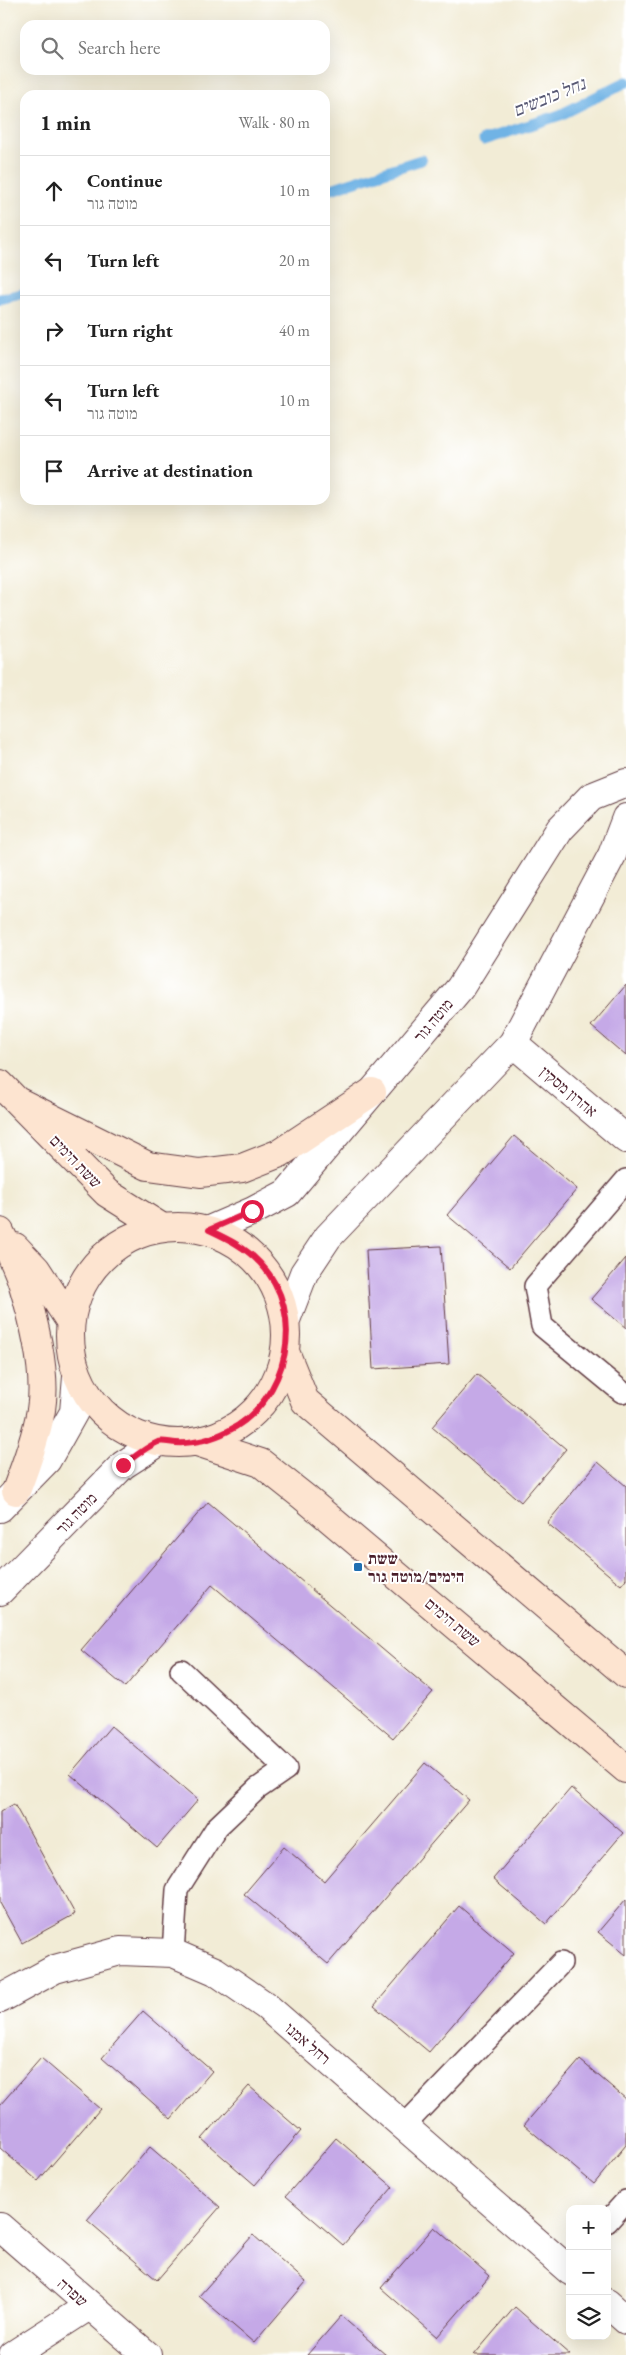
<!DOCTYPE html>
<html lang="en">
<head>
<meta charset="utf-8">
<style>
	:root { --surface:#fff; --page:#f6f6f6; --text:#222; --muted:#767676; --line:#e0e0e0 }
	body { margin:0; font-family:"EB Garamond","Frank Ruhl Libre",serif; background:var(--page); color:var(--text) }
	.controls { position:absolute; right:15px; bottom:15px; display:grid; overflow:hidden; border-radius:10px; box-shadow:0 5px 20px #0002 }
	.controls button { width:45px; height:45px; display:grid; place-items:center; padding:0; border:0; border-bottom:1px solid var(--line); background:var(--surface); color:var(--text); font:25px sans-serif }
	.stop { position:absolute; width:15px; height:15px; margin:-11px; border:4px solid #e11d48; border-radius:50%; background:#fff }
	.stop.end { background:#e11d48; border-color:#fff; box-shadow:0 1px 5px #0008 }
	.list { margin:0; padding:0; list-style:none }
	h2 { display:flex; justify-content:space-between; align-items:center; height:65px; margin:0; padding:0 20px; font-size:21px }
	h2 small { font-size:16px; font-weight:400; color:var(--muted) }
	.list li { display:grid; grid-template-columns:32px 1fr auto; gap:15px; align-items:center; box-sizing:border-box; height:70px; padding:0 20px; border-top:1px solid var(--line) }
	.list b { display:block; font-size:19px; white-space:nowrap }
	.list p { margin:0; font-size:16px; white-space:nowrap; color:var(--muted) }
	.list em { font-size:16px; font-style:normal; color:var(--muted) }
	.icon { flex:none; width:28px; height:28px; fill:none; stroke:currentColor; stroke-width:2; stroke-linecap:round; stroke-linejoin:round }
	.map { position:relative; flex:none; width:626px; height:2355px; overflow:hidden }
	.search { position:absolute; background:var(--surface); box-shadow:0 5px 20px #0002; left:20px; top:20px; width:310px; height:55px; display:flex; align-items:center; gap:12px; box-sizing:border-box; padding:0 18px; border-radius:15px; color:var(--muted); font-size:19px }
	.panel { position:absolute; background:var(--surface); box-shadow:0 5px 20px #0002; left:20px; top:90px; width:310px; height:415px; border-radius:15px }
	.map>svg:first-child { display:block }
</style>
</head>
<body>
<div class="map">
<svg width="626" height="2355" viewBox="0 0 626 2355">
	<rect width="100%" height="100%" fill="#fff"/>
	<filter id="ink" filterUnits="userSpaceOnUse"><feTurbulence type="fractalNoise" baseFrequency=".02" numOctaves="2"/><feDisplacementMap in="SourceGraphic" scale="10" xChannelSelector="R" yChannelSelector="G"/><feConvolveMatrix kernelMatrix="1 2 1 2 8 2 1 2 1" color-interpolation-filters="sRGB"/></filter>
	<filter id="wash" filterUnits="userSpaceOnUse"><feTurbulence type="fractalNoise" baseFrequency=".0096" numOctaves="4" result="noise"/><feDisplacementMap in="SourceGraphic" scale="20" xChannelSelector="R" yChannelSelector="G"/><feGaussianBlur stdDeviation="1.12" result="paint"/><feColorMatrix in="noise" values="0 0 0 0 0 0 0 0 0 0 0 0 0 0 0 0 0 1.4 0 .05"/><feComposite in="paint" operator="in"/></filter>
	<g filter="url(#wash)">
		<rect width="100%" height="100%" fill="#f2ecd6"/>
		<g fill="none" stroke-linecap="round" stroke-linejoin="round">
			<!-- stream -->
			<path stroke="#70b3e5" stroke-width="11" d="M 484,140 L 560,115 L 626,82
				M 325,191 L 421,160
				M 0,299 L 25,293"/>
		</g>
		<g id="blocks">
			<!-- building -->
			<path fill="#c5a9e7" d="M 626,985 L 626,1056 L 591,1026 Z
				M 514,1136 L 577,1189 L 510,1268 L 447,1215 Z
				M 441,1246 L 449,1364 L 373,1369 L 366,1250 Z
				M 626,1258 L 626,1328 L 591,1299 Z
				M 477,1374 L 566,1449 L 521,1502 L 432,1427 Z
				M 598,1462 L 626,1486 L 626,1579 L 621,1585 L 547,1523 Z
				M 208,1502 L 433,1692 L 393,1738 L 212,1585 L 125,1687 L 81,1650 Z
				M 111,1726 L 198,1800 L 157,1848 L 70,1774 Z
				M 425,1763 L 469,1800 L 328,1964 L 244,1894 L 284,1847 L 324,1881 Z
				M 571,1788 L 623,1833 L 546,1924 L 493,1879 Z
				M 14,1804 L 75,1914 L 22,1943 L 0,1903 L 0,1812 Z
				M 626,1899 L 626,1955 L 598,1932 Z
				M 459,1906 L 514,1953 L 429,2052 L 374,2006 Z
				M 143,2011 L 212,2071 L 171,2119 L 102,2058 Z
				M 41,2058 L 100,2109 L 38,2181 L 0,2148 L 0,2105 Z
				M 580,2060 L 626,2099 L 626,2145 L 594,2184 L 524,2125 Z
				M 249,2086 L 301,2131 L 255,2185 L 202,2139 Z
				M 336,2138 L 393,2187 L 343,2245 L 286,2196 Z
				M 150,2147 L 220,2207 L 157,2280 L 87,2220 Z
				M 434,2227 L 490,2276 L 437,2337 L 381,2288 Z
				M 253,2235 L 306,2282 L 254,2343 L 199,2296 Z
				M 515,2307 L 570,2355 L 474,2355 Z
				M 341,2316 L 386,2355 L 307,2355 Z"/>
		</g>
	</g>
	<g filter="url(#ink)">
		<use href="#blocks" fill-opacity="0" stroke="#633e45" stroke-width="1"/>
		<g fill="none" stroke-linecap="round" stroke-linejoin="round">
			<defs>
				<path id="service" d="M 622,1392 L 542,1326 L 535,1286 L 626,1180
					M 173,1953 L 177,1890 L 217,1827 L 257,1789 L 286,1769 L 181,1670
					M 404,2126 L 561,1963
					M 607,2222 L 626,2201"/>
				<path id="minor" d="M 513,1043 L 626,1139
					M 0,1999 L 55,1969 L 120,1951 L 173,1953 L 215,1971 L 266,2006 L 570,2271
					M 0,2227 L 147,2355
					M 607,2303 L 626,2320
					M 13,2355 L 89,2306"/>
				<path id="tertiary" d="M 209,1230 L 253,1211 L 287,1193 L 460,988 L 560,829 L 591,797 L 626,783
					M 286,1320 L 304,1273 L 328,1237 L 513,1043 L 612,855 L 626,818
					M 0,1508 L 47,1460 L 74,1412 L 77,1377
					M 0,1591 L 123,1465 L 159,1442"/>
				<path id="secondary" d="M 0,1084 L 107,1193 L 161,1227
					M 17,1101 L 148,1166 L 200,1173 L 242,1168 L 280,1153 L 372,1092
					M70 1335a108 108 0 1 1 216 0a108 108 0 1 1-216 0Z
					M 0,1232 C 8,1249 18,1267 23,1285 C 34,1321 47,1373 41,1410 C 36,1438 26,1465 16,1491
					M 15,1247 L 36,1269 L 70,1321
					M 286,1354 L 305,1401 L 626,1674
					M 197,1442 L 261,1463 L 304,1497 L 626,1769"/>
			</defs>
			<!-- service casing -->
			<use href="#service" stroke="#633e45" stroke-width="24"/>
			<!-- minor casing -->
			<use href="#minor" stroke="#633e45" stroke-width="30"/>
			<!-- tertiary casing -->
			<use href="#tertiary" stroke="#633e45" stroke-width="30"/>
			<!-- secondary casing -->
			<use href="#secondary" stroke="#633e45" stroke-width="30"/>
			<!-- service -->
			<use href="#service" stroke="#fff" stroke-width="21"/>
			<!-- minor -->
			<use href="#minor" stroke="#fff" stroke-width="28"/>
			<!-- tertiary -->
			<use href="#tertiary" stroke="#fff" stroke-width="28"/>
			<!-- secondary -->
			<use href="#secondary" stroke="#fde4d0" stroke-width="28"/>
		</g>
	</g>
	<g fill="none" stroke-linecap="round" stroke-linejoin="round" filter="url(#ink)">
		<!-- route -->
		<path stroke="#e11d48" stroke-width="6" d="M 123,1465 C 133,1458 146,1447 158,1442 C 163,1440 171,1443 176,1443 C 193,1444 213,1439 228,1431 C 288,1401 308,1313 260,1263 C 245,1247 228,1239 209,1230 L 252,1211"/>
	</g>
	<!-- markers -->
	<rect fill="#1f6fb2" stroke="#fff" stroke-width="2" x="353" y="1562" width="10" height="10" rx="2.5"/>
	<g text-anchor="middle" stroke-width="4" stroke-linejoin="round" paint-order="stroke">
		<!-- street labels -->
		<g font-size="16" fill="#4a1f2b" stroke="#fff">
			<text transform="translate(433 1020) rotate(-50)" y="6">מוטה גור</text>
			<text transform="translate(569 1091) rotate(40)" y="6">אהרון מסקין</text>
			<text transform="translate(76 1161) rotate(46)" y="6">ששת הימים</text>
			<text transform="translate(76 1513) rotate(-46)" y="6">מוטה גור</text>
			<text transform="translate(453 1622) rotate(40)" y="6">ששת הימים</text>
			<text transform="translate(308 2043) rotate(41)" y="6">רחל אמנו</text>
			<text transform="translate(73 2292) rotate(42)" y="6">שפרה</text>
		</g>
		<!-- poi labels -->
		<g font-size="16" font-weight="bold" fill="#4a1f2b" stroke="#fff" text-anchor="start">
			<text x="368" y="1564">ששת<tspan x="368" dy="18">הימים/מוטה גור</tspan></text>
		</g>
		<!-- water labels -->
		<g font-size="18" font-style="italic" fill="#595a75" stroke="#fff">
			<text transform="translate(549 97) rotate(-22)" y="6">נחל כובשים</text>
		</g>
	</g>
</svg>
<div class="controls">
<button>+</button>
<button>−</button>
<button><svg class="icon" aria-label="layers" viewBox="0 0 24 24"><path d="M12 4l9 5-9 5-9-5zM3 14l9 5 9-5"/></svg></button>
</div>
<div class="stop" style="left:252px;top:1211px"></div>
<div class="stop end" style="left:123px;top:1465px"></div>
<div class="search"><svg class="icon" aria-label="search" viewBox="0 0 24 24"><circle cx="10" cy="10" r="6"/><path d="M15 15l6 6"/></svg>Search here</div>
<section class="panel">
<h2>1 min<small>Walk · 80 m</small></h2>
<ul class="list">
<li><svg class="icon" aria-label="ahead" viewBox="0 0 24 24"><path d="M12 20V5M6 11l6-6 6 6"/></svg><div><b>Continue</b><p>מוטה גור</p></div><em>10 m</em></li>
<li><svg class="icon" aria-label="left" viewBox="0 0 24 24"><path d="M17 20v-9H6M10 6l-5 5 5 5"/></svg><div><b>Turn left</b></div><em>20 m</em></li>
<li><svg class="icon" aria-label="right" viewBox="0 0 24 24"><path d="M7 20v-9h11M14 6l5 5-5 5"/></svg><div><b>Turn right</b></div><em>40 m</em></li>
<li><svg class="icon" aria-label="left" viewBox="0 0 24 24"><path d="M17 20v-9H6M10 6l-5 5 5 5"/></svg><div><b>Turn left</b><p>מוטה גור</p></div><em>10 m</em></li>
<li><svg class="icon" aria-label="arrive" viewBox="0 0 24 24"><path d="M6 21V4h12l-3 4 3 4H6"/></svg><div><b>Arrive at destination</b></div></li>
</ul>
</section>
</div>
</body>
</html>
